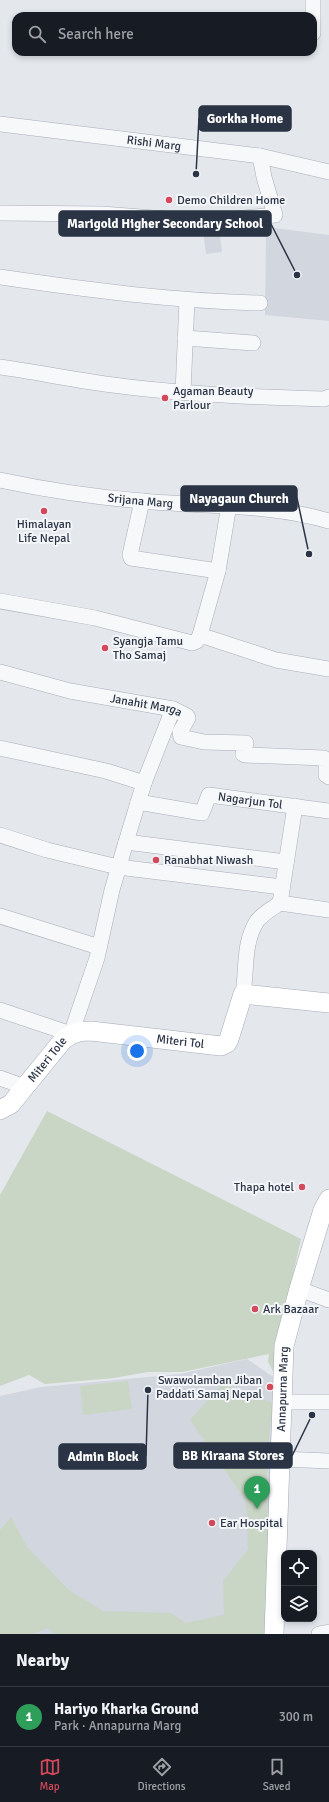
<!DOCTYPE html>
<html lang="en">
<head>
<meta charset="utf-8">
<style>
	:root { --surface:#171b24; --page:#242831; --text:#f1f3f6; --muted:#9ea1a6; --line:#363941; --accent:#d1495b }
	body { margin:0; font-family:Signika,sans-serif; background:var(--page); color:var(--text) }
	.controls { position:absolute; right:12px; bottom:12px; display:grid; overflow:hidden; border-radius:8px; box-shadow:0 2px 6px #0003 }
	.controls button { width:36px; height:36px; display:grid; place-items:center; padding:0; border:0; border-bottom:1px solid var(--line); background:var(--surface); color:var(--text); font:20px sans-serif }
	.you { position:absolute; left:137px; top:1051px; width:14px; height:14px; margin:-10px; border:3px solid #fff; border-radius:50%; background:#1a73e8; box-shadow:0 0 0 6px #1a73e833 }
	.badge { display:grid; place-items:center; width:26px; height:26px; border-radius:50%; background:var(--accent); color:#fff; font-size:13px; font-weight:700 }
	.pin { position:absolute; translate:-50% -33px; filter:drop-shadow(0 1px 2px #0008) }
	.pin::after { content:''; position:absolute; top:21px; width:14px; height:12px; background:inherit; clip-path:polygon(0 0,100% 0,50% 100%) }
	.list { margin:0; padding:0; list-style:none }
	h2 { display:flex; justify-content:space-between; align-items:center; height:52px; margin:0; padding:0 16px; font-size:17px }
	h2 small { font-size:13px; font-weight:400; color:var(--muted) }
	.list li { display:grid; grid-template-columns:26px 1fr auto; gap:12px; align-items:center; box-sizing:border-box; height:60px; padding:0 16px; border-top:1px solid var(--line) }
	.list b { display:block; font-size:15px; white-space:nowrap }
	.list p { margin:0; font-size:13px; white-space:nowrap; color:var(--muted) }
	.list em { font-size:13px; font-style:normal; color:var(--muted) }
	.icon { flex:none; width:22px; height:22px; fill:none; stroke:currentColor; stroke-width:2; stroke-linecap:round; stroke-linejoin:round }
	.map { position:relative; flex:none; width:329px; height:1634px; overflow:hidden }
	.search { position:absolute; background:var(--surface); box-shadow:0 2px 6px #0003; left:12px; right:12px; top:12px; height:44px; display:flex; align-items:center; gap:10px; box-sizing:border-box; padding:0 14px; border-radius:12px; color:var(--muted); font-size:15px }
	.sheet { height:112px; background:var(--surface) }
	nav { display:flex; justify-content:space-around; align-items:center; box-sizing:border-box; height:56px; border-top:1px solid var(--line); background:var(--surface); font-size:11px; color:var(--muted) }
	nav a { display:grid; justify-items:center; gap:2px }
	nav .on { color:var(--accent) }
	.map>svg:first-child { display:block }
</style>
</head>
<body>
<div class="map">
<svg width="329" height="1634" viewBox="0 0 329 1634">
	<rect width="100%" height="100%" fill="#e4e7ec"/>
	<!-- built -->
	<path fill="#d2d6de" d="M 266,227 L 329,235 L 329,321 L 265,315 Z
		M 219,228 L 222,252 L 206,254 L 203,230 Z
		M 247,1359 L 279,1381 L 266,1634 L 0,1634 L 0,1396 L 41,1387 L 180,1374 Z"/>
	<!-- green -->
	<path fill="#c9d6c5" d="M 47,1111 L 301,1239 L 277,1346 L 274,1373 L 268,1362 L 269,1354 L 182,1372 L 148,1372 L 114,1378 L 45,1384 L 29,1375 L 0,1386 L 0,1195 Z
		M 128,1381 L 132,1409 L 83,1415 L 80,1386 Z
		M 222,1384 L 273,1403 L 267,1456 L 268,1570 L 266,1634 L 54,1634 L 48,1628 L 33,1634 L 0,1634 L 0,1530 L 11,1517 L 27,1547 L 69,1590 L 103,1611 L 171,1613 L 185,1623 L 224,1615 L 223,1581 L 248,1549 L 246,1501 L 190,1420 Z"/>
	<g fill="none" stroke-linecap="round" stroke-linejoin="round">
		<defs>
			<g id="minor">
				<path d="M 313,0 L 313,33"/>
				<path id="s1" d="M 0,124 L 260,156 L 329,172"/>
				<path d="M 0,213 L 102,214 L 205,222 L 275,215 L 264,177 L 260,156"/>
				<path d="M 0,277 C 87,290 173,301 260,303"/>
				<path d="M 185,338 L 253,343"/>
				<path d="M 0,367 C 35,372 70,379 105,384 C 177,394 251,397 324,399 L 329,397"/>
				<path d="M 183,392 L 187,300"/>
				<path id="s2" d="M 0,480 C 47,490 94,497 142,501 C 204,507 268,503 329,521"/>
				<path d="M 142,501 L 130,555 L 131,558 L 218,571"/>
				<path d="M 0,601 L 95,618 L 192,643 L 197,641 L 200,635 L 276,660 L 329,669"/>
				<path d="M 200,635 L 218,571 L 229,505"/>
				<path id="s3" d="M 0,672 L 70,691 L 173,709 L 187,716 L 188,718 L 180,732 L 181,737 L 204,742 L 246,743 L 243,754 L 245,755 L 324,758 L 326,760 L 326,775 L 329,777"/>
				<path d="M 0,748 L 106,771 L 144,783"/>
				<path id="s4" d="M 138,802 L 202,813 L 209,795 L 329,811"/>
				<path d="M 0,835 L 47,850 L 118,867 L 282,887"/>
				<path d="M 126,842 L 286,862"/>
				<path d="M 280,903 L 329,910"/>
				<path d="M 0,916 L 99,947"/>
				<path d="M 243,994 C 247,969 243,943 257,921 C 262,914 273,908 280,903 L 295,806"/>
				<path d="M 0,1010 L 71,1034 L 97,958 L 112,890 L 126,842 L 144,783 L 173,709"/>
				<path d="M 0,1078 L 25,1087"/>
				<path d="M 299,1289 L 329,1300"/>
				<path d="M 282,1402 L 329,1402"/>
				<path d="M 280,1459 L 329,1461"/>
				<path d="M 319,1634 L 329,1632"/>
			</g>
			<g id="major">
				<path id="s5" d="M 0,1110 L 11,1104 L 63,1040 C 72,1033 79,1031 91,1031 L 221,1046 L 227,1043 L 229,1039 L 243,994 L 329,1003"/>
				<path id="s6" d="M 274,1634 L 284,1346 L 299,1289 L 323,1210 L 329,1199"/>
			</g>
		</defs>
		<!-- minor casing -->
		<use href="#minor" stroke="#a9aeb7" stroke-width="16"/>
		<!-- major casing -->
		<use href="#major" stroke="#a3abb8" stroke-width="20"/>
		<!-- minor -->
		<use href="#minor" stroke="#f7f8fa" stroke-width="15"/>
		<!-- major -->
		<use href="#major" stroke="#fff" stroke-width="19"/>
	</g>
	<!-- markers -->
	<g fill="#d1495b" stroke="#f4f6f9" stroke-width="1.5">
		<circle cx="169" cy="200" r="4"/>
		<circle cx="165" cy="398" r="4"/>
		<circle cx="44" cy="511" r="4"/>
		<circle cx="105" cy="648" r="4"/>
		<circle cx="156" cy="860" r="4"/>
		<circle cx="302" cy="1187" r="4"/>
		<circle cx="255" cy="1309" r="4"/>
		<circle cx="270" cy="1387" r="4"/>
		<circle cx="212" cy="1523" r="4"/>
	</g>
	<g text-anchor="middle" stroke-width="4" stroke-linejoin="round" paint-order="stroke">
		<!-- street labels -->
		<g font-size="12" fill="#2b3445" stroke="#f4f6f9">
			<text dy="4" stroke="none"><textPath href="#s1" startOffset="155">Rishi Marg</textPath></text>
			<text dy="4" stroke="none"><textPath href="#s2" startOffset="142">Srijana Marg</textPath></text>
			<text dy="4" stroke="none"><textPath href="#s3" startOffset="150">Janahit Marga</textPath></text>
			<text dy="4" stroke="none"><textPath href="#s4" startOffset="126">Nagarjun Tol</textPath></text>
			<text dy="4" stroke="none"><textPath href="#s5" startOffset="215">Miteri Tol</textPath></text>
			<text dy="4" stroke="none"><textPath href="#s5" startOffset="70">Miteri Tole</textPath></text>
			<text dy="4" stroke="none"><textPath href="#s6" startOffset="245">Annapurna Marg</textPath></text>
		</g>
		<!-- poi labels -->
		<g font-size="12" fill="#2b3445" stroke="#f4f6f9" text-anchor="start">
			<text x="177" y="204">Demo Children Home</text>
			<text x="173" y="395">Agaman Beauty<tspan x="173" dy="14">Parlour</tspan></text>
			<text x="44" y="528" text-anchor="middle">Himalayan<tspan x="44" dy="14">Life Nepal</tspan></text>
			<text x="113" y="645">Syangja Tamu<tspan x="113" dy="14">Tho Samaj</tspan></text>
			<text x="164" y="864">Ranabhat Niwash</text>
			<text x="294" y="1191" text-anchor="end">Thapa hotel</text>
			<text x="263" y="1313">Ark Bazaar</text>
			<text x="262" y="1384" text-anchor="end">Swawolamban Jiban<tspan x="262" dy="14">Paddati Samaj Nepal</tspan></text>
			<text x="220" y="1527">Ear Hospital</text>
		</g>
	</g>
	<!-- callouts -->
	<path fill="none" stroke="#2b3445" stroke-width="1.5" d="M196 174L199 118M297 275L271 224M309 554L297 498M312 1415L292 1456M148 1390L146 1456"/>
	<g fill="#2b3445" stroke="#f4f6f9" stroke-width="1.5">
		<circle cx="196" cy="174" r="4"/>
		<circle cx="297" cy="275" r="4"/>
		<circle cx="309" cy="554" r="4"/>
		<circle cx="312" cy="1415" r="4"/>
		<circle cx="148" cy="1390" r="4"/>
	</g>
	<g fill="#2b3445" stroke="#2b3445" stroke-width="1.5">
		<rect x="199" y="106" width="92" height="25" rx="4"/>
		<rect x="59" y="211" width="212" height="25" rx="4"/>
		<rect x="181" y="486" width="116" height="25" rx="4"/>
		<rect x="174" y="1443" width="118" height="25" rx="4"/>
		<rect x="59" y="1444" width="87" height="25" rx="4"/>
	</g>
	<g font-size="13" text-anchor="middle" font-weight="bold" fill="#fff">
		<text x="245" y="123">Gorkha Home</text>
		<text x="165" y="228">Marigold Higher Secondary School</text>
		<text x="239" y="503">Nayagaun Church</text>
		<text x="233" y="1460">BB Kiraana Stores</text>
		<text x="103" y="1461">Admin Block</text>
	</g>
</svg>
<div class="controls">
<button><svg class="icon" aria-label="locate" viewBox="0 0 24 24"><circle cx="12" cy="12" r="6"/><path d="M12 2v4M12 18v4M2 12h4M18 12h4"/></svg></button>
<button><svg class="icon" aria-label="layers" viewBox="0 0 24 24"><path d="M12 4l9 5-9 5-9-5zM3 14l9 5 9-5"/></svg></button>
</div>
<div class="you"></div>
<div class="pin badge" style="left:257px;top:1509px;background:#2e9e5b">1</div>
<div class="search"><svg class="icon" aria-label="search" viewBox="0 0 24 24"><circle cx="10" cy="10" r="6"/><path d="M15 15l6 6"/></svg>Search here</div>
</div>
<section class="sheet">
<h2>Nearby<small></small></h2>
<ul class="list">
<li><span class="badge" style="background:#2e9e5b">1</span><div><b>Hariyo Kharka Ground</b><p>Park · Annapurna Marg</p></div><em>300 m</em></li>
</ul>
</section>
<nav>
<a class="on"><svg class="icon" aria-label="map" viewBox="0 0 24 24"><path d="M3 6l6-2 6 2 6-2v14l-6 2-6-2-6 2zM9 4v14M15 6v14"/></svg>Map</a>
<a><svg class="icon" aria-label="directions" viewBox="0 0 24 24"><path d="M12 3l9 9-9 9-9-9zM9 14v-3h6M13 9l2 2-2 2"/></svg>Directions</a>
<a><svg class="icon" aria-label="saved" viewBox="0 0 24 24"><path d="M7 4h10v16l-5-4-5 4z"/></svg>Saved</a>
</nav>
</body>
</html>
